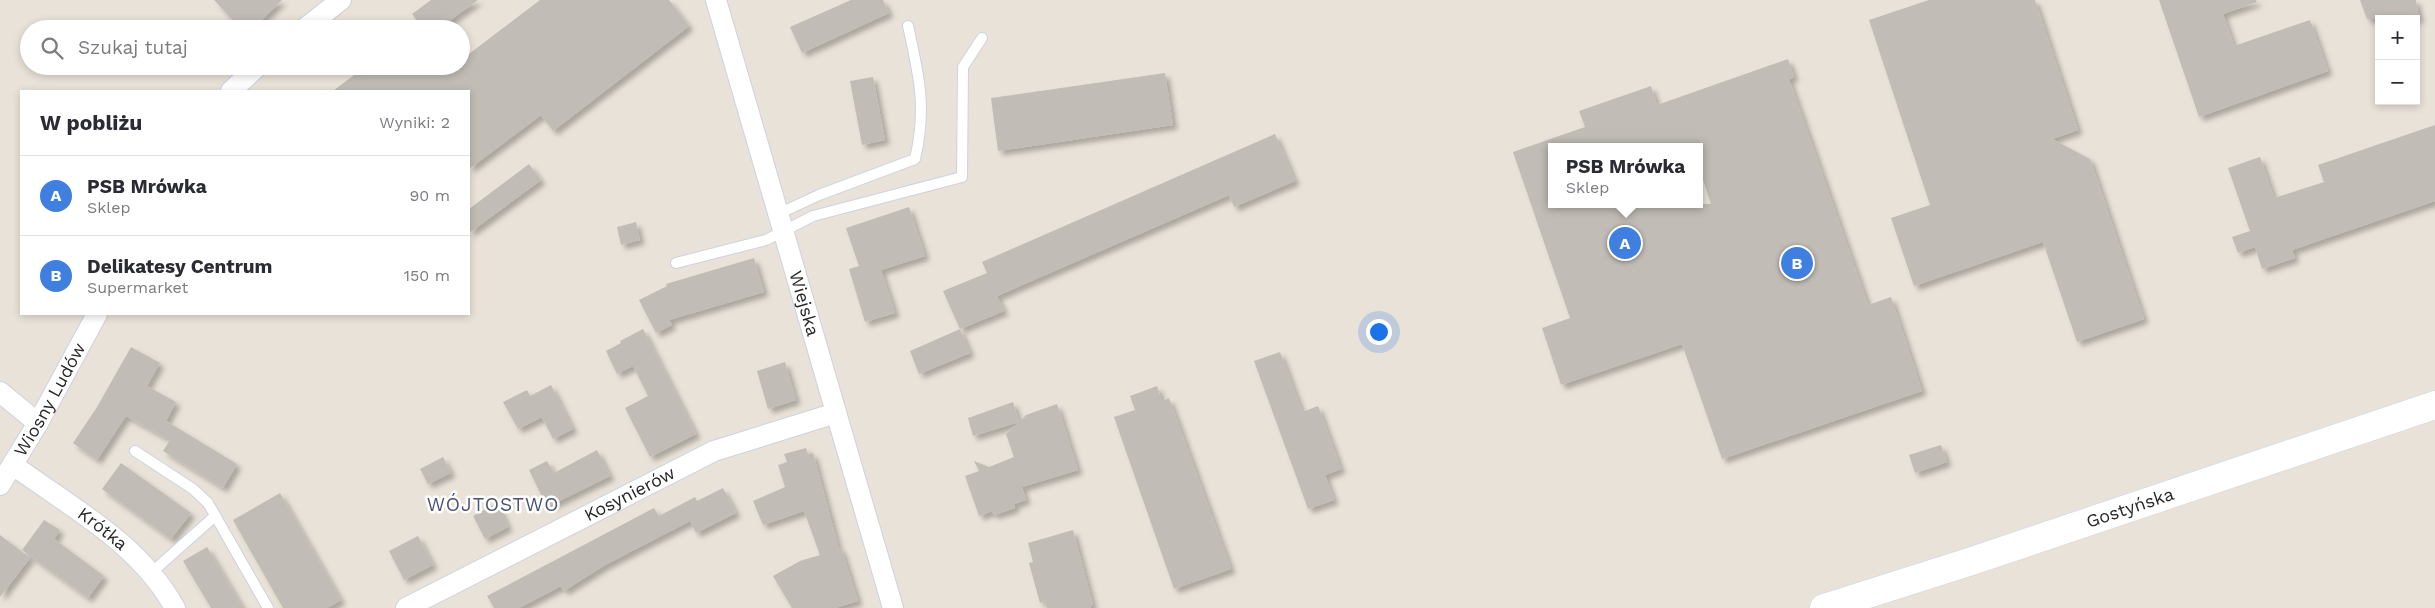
<!DOCTYPE html>
<html lang="pl">
<head>
<meta charset="utf-8">
<style>
	:root { --surface:#fff; --page:#f2f2f3; --text:#2b2b33; --muted:#7c7c81; --line:#e1e1e2; --accent:#1a73e8 }
	body { margin:0; font-family:"Work Sans",sans-serif; background:var(--page); color:var(--text) }
	.controls { position:absolute; right:15px; top:15px; display:grid; overflow:hidden; border-radius:0px; box-shadow:0 2px 8px #0003 }
	.controls button { width:45px; height:45px; display:grid; place-items:center; padding:0; border:0; border-bottom:1px solid var(--line); background:var(--surface); color:var(--text); font:25px sans-serif }
	.you { position:absolute; left:1378px; top:331px; width:18px; height:18px; margin:-12px; border:4px solid #fff; border-radius:50%; background:#1a73e8; box-shadow:0 0 0 8px #1a73e833 }
	.badge { display:grid; place-items:center; width:32px; height:32px; border-radius:50%; background:var(--accent); color:#fff; font-size:16px; font-weight:700 }
	.pin { position:absolute; translate:-50% -50%; border:2px solid #fff; box-shadow:0 1px 5px #0006 }
	.popup { position:absolute; left:1548px; top:143px; width:155px; height:65px; box-sizing:border-box; display:grid; place-content:center; border-radius:0px; background:var(--surface); filter:drop-shadow(0 1px 4px #0005); font-size:16px; white-space:nowrap; color:var(--muted) }
	.popup b { font-size:19px; color:var(--text) }
	.popup::after { content:''; position:absolute; left:50%; top:100%; margin-left:-10px; border:10px solid transparent; border-top-color:var(--surface) }
	.list { margin:0; padding:0; list-style:none }
	h2 { display:flex; justify-content:space-between; align-items:center; height:65px; margin:0; padding:0 20px; font-size:21px }
	h2 small { font-size:16px; font-weight:400; color:var(--muted) }
	.list li { display:grid; grid-template-columns:32px 1fr auto; gap:15px; align-items:center; box-sizing:border-box; height:80px; padding:0 20px; border-top:1px solid var(--line) }
	.list b { display:block; font-size:19px; white-space:nowrap }
	.list p { margin:0; font-size:16px; white-space:nowrap; color:var(--muted) }
	.list em { font-size:16px; font-style:normal; color:var(--muted) }
	.icon { flex:none; width:28px; height:28px; fill:none; stroke:currentColor; stroke-width:2; stroke-linecap:round; stroke-linejoin:round }
	.map { position:relative; flex:none; width:2435px; height:608px; overflow:hidden }
	.search { position:absolute; background:var(--surface); box-shadow:0 2px 8px #0003; left:20px; top:20px; width:450px; height:55px; display:flex; align-items:center; gap:12px; box-sizing:border-box; padding:0 18px; border-radius:28px; color:var(--muted); font-size:19px }
	.panel { position:absolute; background:var(--surface); box-shadow:0 2px 8px #0003; left:20px; top:90px; width:450px; height:225px; border-radius:0px }
	.map>svg:first-child { display:block }
</style>
</head>
<body>
<div class="map">
<svg width="2435" height="608" viewBox="0 0 2435 608">
	<defs>
		<filter id="shadow"><feDropShadow dx="4.5" dy="4.5" stdDeviation="2.5" flood-color="#0004"/></filter>
	</defs>
	<rect width="100%" height="100%" fill="#e9e2d8"/>
	<!-- building -->
	<path fill="#c1bcb5" fill-rule="evenodd" filter="url(#shadow)" d="M 214,0 L 282,0 L 252,29 L 241,29 Z
		M 431,0 L 478,0 L 438,29 L 423,29 L 412,14 Z
		M 540,0 L 669,0 L 689,26 L 553,131 L 541,115 L 469,169 L 469,91 L 333,91 L 366,66 L 461,66 L 461,60 Z
		M 851,0 L 883,0 L 889,13 L 802,53 L 790,27 Z
		M 1929,0 L 2035,0 L 2078,130 L 2052,139 L 2090,159 L 2144,319 L 2077,342 L 2043,242 L 1914,286 L 1891,218 L 1930,205 L 1869,20 Z
		M 2159,0 L 2256,0 L 2257,2 L 2223,14 L 2234,46 L 2310,20 L 2328,71 L 2199,117 Z
		M 2360,0 L 2416,0 L 2419,19 L 2367,19 Z
		M 1788,59 L 1794,77 L 1789,79 L 1868,305 L 1891,297 L 1922,391 L 1722,459 L 1682,344 L 1561,385 L 1542,328 L 1570,318 L 1513,152 L 1585,127 L 1579,111 L 1651,86 L 1657,105 ZM 1551,147 L 1699,147 L 1699,167 L 1711,204 L 1551,204 Z
		M 1165,73 L 1173,125 L 998,151 L 991,98 Z
		M 873,77 L 885,140 L 862,145 L 850,81 Z
		M 2435,125 L 2435,201 L 2292,250 L 2295,258 L 2262,269 L 2255,247 L 2238,253 L 2232,237 L 2250,231 L 2228,168 L 2260,157 L 2274,198 L 2324,182 L 2318,165 Z
		M 1275,134 L 1295,181 L 1234,207 L 1229,195 L 997,296 L 1004,311 L 960,329 L 943,291 L 987,273 L 982,262 Z
		M 529,164 L 541,180 L 469,233 L 469,209 Z
		M 909,207 L 925,256 L 881,270 L 895,313 L 865,322 L 849,269 L 859,266 L 846,228 Z
		M 636,222 L 640,240 L 621,245 L 617,227 Z
		M 754,258 L 764,292 L 669,320 L 672,325 L 656,333 L 639,300 L 667,286 L 666,284 Z
		M 643,329 L 696,434 L 650,457 L 625,408 L 648,396 L 633,366 L 617,374 L 606,351 L 621,343 L 620,341 Z
		M 960,329 L 970,353 L 919,374 L 910,351 Z
		M 131,347 L 160,363 L 147,386 L 176,402 L 166,421 L 237,464 L 223,488 L 163,451 L 170,440 L 126,416 L 97,460 L 73,443 L 97,407 Z
		M 1280,352 L 1302,412 L 1318,406 L 1341,469 L 1325,475 L 1334,500 L 1308,509 L 1254,361 Z
		M 785,362 L 796,400 L 768,409 L 757,371 Z
		M 551,385 L 573,429 L 553,439 L 542,417 L 518,429 L 503,402 L 527,390 L 530,396 Z
		M 1157,386 L 1162,401 L 1169,398 L 1231,569 L 1174,589 L 1114,417 L 1135,410 L 1130,396 Z
		M 1013,402 L 1019,422 L 1026,415 L 1057,404 L 1078,470 L 1022,487 L 1026,500 L 1014,504 L 1015,508 L 994,515 L 992,511 L 979,516 L 965,476 L 979,471 L 974,461 L 989,467 L 1014,457 L 1006,434 L 1019,422 L 973,436 L 968,418 Z
		M 1941,445 L 1947,462 L 1915,473 L 1909,455 Z
		M 806,448 L 808,454 L 813,453 L 839,549 L 841,548 L 858,601 L 835,608 L 792,608 L 773,576 L 800,561 L 820,555 L 804,511 L 763,525 L 753,501 L 785,487 L 778,465 L 787,462 L 784,454 Z
		M 597,450 L 610,476 L 547,507 L 529,470 L 547,461 L 554,473 Z
		M 443,457 L 451,473 L 428,484 L 420,469 Z
		M 121,463 L 191,513 L 171,539 L 102,489 Z
		M 723,488 L 736,513 L 696,533 L 690,521 L 605,565 L 564,591 L 561,586 L 519,608 L 494,608 L 487,596 L 654,508 L 659,516 L 695,497 L 697,501 Z
		M 280,493 L 341,600 L 327,608 L 283,608 L 233,520 Z
		M 497,503 L 508,527 L 485,539 L 473,516 Z
		M 44,520 L 60,530 L 54,539 L 104,576 L 88,598 L 22,550 Z
		M 1073,530 L 1093,605 L 1090,606 L 1091,608 L 1047,608 L 1045,601 L 1040,603 L 1029,563 L 1033,562 L 1028,543 Z
		M 0,535 L 30,558 L 0,597 Z
		M 418,536 L 433,565 L 404,580 L 389,551 Z
		M 207,547 L 243,608 L 211,608 L 183,561 Z"/>
	<g fill="none" stroke-linecap="round" stroke-linejoin="round">
		<defs>
			<path id="lane" d="M 778,214 L 819,195 L 915,159 C 927,108 919,75 908,26
				M 676,263 L 766,240 L 813,216 L 962,177 L 963,67 L 982,38
				M 135,451 L 193,489 L 208,503 L 268,608
				M 151,573 L 215,516"/>
			<g id="street">
				<path id="s1" d="M 716,0 L 893,608"/>
				<path d="M 304,29 L 341,0"/>
				<path d="M 231,91 L 258,66"/>
				<path d="M 0,392 L 38,423"/>
				<path id="s2" d="M 13,465 C 72,508 139,543 175,608"/>
				<path id="s3" d="M 0,485 L 38,423 L 97,314"/>
				<path id="s4" d="M 406,608 L 714,451 L 836,413"/>
			</g>
			<g id="secondary">
				<path id="s5" d="M 1824,608 L 1972,561 L 2435,405"/>
			</g>
		</defs>
		<!-- lane casing -->
		<use href="#lane" stroke="#ced1e0" stroke-width="12"/>
		<!-- street casing -->
		<use href="#street" stroke="#ced1e0" stroke-width="22"/>
		<!-- secondary casing -->
		<use href="#secondary" stroke="#ced1e0" stroke-width="29"/>
		<!-- lane -->
		<use href="#lane" stroke="#fff" stroke-width="10"/>
		<!-- street -->
		<use href="#street" stroke="#fff" stroke-width="20"/>
		<!-- secondary -->
		<use href="#secondary" stroke="#fff" stroke-width="28"/>
	</g>
	<g text-anchor="middle" stroke-width="5" stroke-linejoin="round" paint-order="stroke">
		<!-- street labels -->
		<g font-size="18" fill="#272727" stroke="#fff">
			<text dy="6" stroke="none"><textPath href="#s1" startOffset="316">Wiejska</textPath></text>
			<text dy="6" stroke="none"><textPath href="#s3" startOffset="99">Wiosny Ludów</textPath></text>
			<text dy="6" stroke="none"><textPath href="#s4" startOffset="251">Kosynierów</textPath></text>
			<text dy="6" stroke="none"><textPath href="#s5" startOffset="322">Gostyńska</textPath></text>
			<text dy="6" stroke="none"><textPath href="#s2" startOffset="110">Krótka</textPath></text>
		</g>
		<!-- neighbourhood labels -->
		<g font-size="19" letter-spacing="1" fill="#495175" stroke="#fff">
			<text x="493" y="511">WÓJTOSTWO</text>
		</g>
	</g>
</svg>
<div class="controls">
<button>+</button>
<button>−</button>
</div>
<div class="you"></div>
<div class="pin badge" style="left:1625px;top:243px;background:#3f7fe0">A</div>
<div class="popup"><b>PSB Mrówka</b>Sklep</div>
<div class="pin badge" style="left:1797px;top:263px;background:#3f7fe0">B</div>
<div class="search"><svg class="icon" aria-label="search" viewBox="0 0 24 24"><circle cx="10" cy="10" r="6"/><path d="M15 15l6 6"/></svg>Szukaj tutaj</div>
<section class="panel">
<h2>W pobliżu<small>Wyniki: 2</small></h2>
<ul class="list">
<li><span class="badge" style="background:#3f7fe0">A</span><div><b>PSB Mrówka</b><p>Sklep</p></div><em>90 m</em></li>
<li><span class="badge" style="background:#3f7fe0">B</span><div><b>Delikatesy Centrum</b><p>Supermarket</p></div><em>150 m</em></li>
</ul>
</section>
</div>
</body>
</html>
